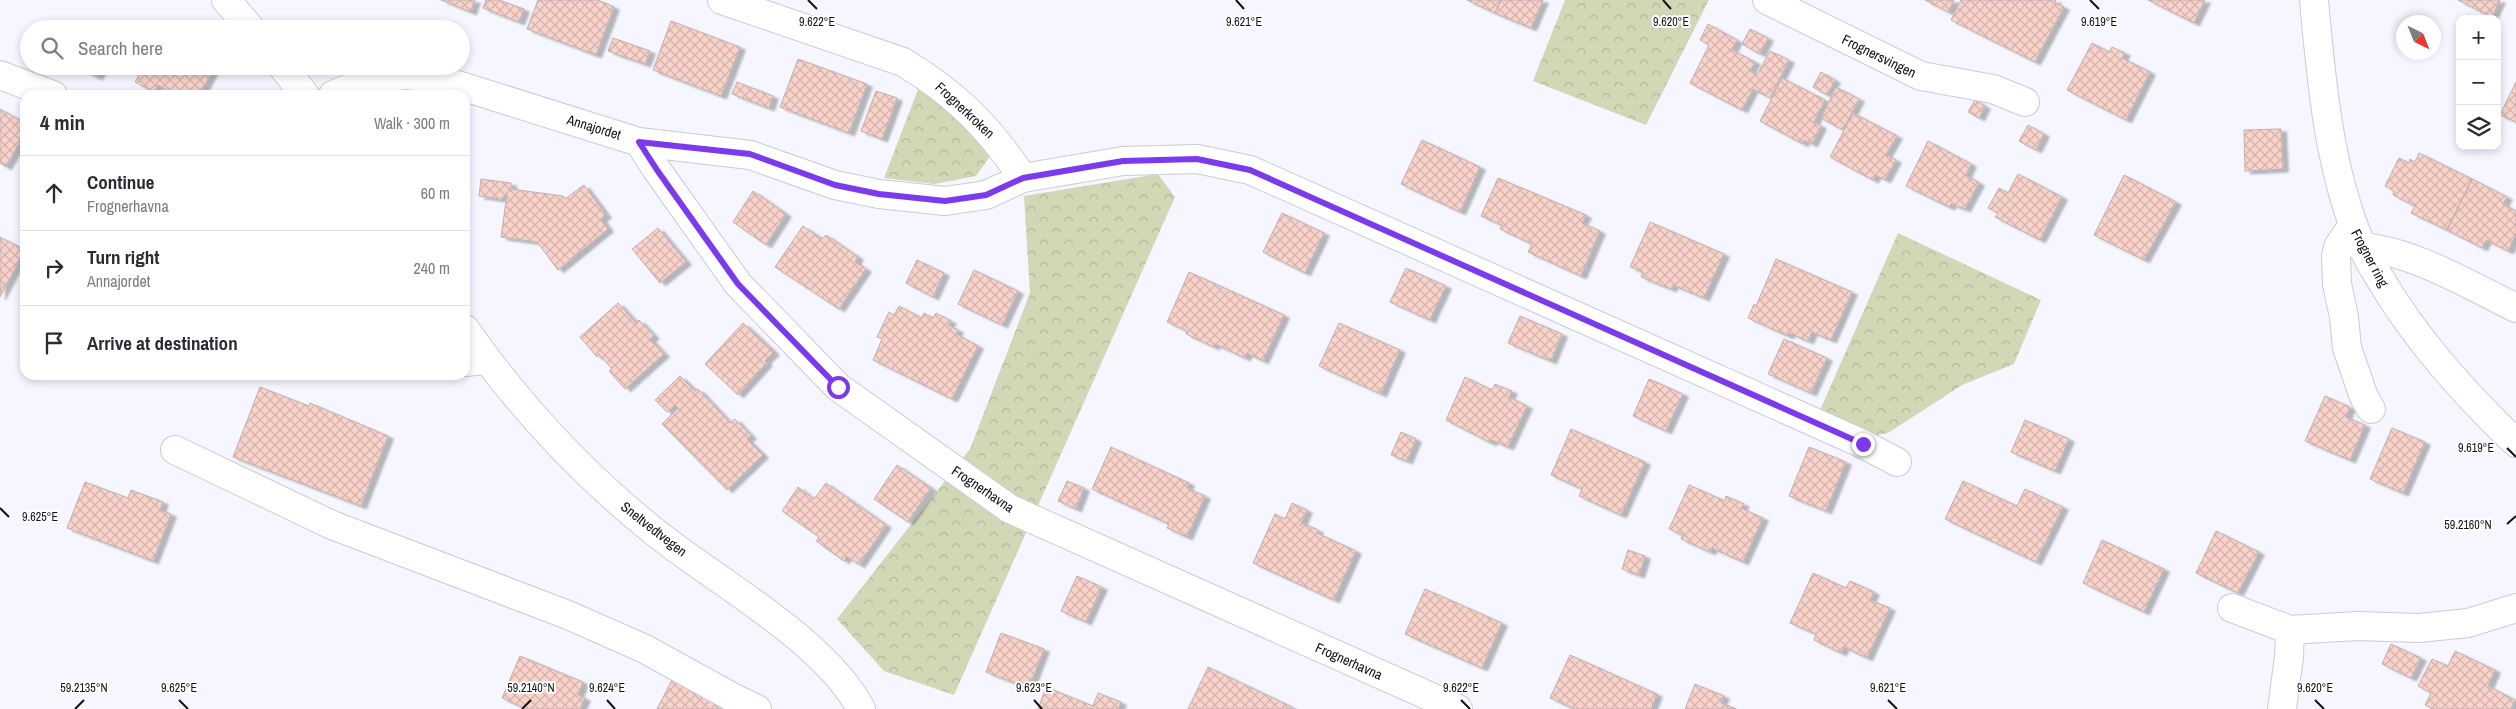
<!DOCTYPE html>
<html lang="en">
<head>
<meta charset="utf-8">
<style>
	:root { --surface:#fff; --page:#f7f7f7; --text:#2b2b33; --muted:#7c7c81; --line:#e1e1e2 }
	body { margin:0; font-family:"Archivo Narrow",sans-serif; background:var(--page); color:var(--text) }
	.controls { position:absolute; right:15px; top:15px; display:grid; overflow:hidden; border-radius:10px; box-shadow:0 2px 8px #0003 }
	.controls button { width:45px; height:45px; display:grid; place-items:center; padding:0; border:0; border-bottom:1px solid var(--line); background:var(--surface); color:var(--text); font:25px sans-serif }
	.compass { position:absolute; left:2396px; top:15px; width:45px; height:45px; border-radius:50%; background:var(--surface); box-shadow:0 2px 8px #0003; rotate:137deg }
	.stop { position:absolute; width:15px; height:15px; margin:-11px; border:4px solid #7c3aed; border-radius:50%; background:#fff }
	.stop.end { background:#7c3aed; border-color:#fff; box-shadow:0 1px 5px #0008 }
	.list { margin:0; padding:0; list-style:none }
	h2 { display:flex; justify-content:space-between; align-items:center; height:65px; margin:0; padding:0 20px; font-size:21px }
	h2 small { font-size:16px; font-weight:400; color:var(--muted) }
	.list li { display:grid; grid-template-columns:32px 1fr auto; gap:15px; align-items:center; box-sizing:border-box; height:75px; padding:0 20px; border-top:1px solid var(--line) }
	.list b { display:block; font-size:19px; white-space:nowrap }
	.list p { margin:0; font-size:16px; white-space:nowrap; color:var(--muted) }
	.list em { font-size:16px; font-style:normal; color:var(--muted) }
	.icon { flex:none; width:28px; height:28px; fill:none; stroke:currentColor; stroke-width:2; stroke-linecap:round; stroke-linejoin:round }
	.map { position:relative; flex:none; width:2516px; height:709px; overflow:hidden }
	.search { position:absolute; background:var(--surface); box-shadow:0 2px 8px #0003; left:20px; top:20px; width:450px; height:55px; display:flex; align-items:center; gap:12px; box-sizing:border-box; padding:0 18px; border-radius:28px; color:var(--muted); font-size:19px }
	.panel { position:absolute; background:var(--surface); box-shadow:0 2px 8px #0003; left:20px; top:90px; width:450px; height:290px; border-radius:15px }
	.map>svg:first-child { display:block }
</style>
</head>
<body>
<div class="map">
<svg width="2516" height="709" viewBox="0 0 2516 709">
	<defs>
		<pattern id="park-crowns" width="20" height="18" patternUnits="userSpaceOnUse" patternTransform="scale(1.25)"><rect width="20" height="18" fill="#d0d8b5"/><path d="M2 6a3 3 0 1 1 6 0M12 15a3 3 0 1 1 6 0" fill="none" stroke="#b2b89b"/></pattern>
		<pattern id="building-cross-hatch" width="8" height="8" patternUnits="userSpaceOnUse" patternTransform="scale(1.25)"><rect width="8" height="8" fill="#f9d2ca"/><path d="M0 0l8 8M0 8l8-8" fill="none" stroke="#d4b3ad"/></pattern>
		<filter id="shadow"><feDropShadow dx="5.5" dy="3" stdDeviation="1" flood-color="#0004"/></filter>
	</defs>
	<rect width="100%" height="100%" fill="#f5f6ff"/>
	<!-- park -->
	<path fill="url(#park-crowns)" d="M 1565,0 L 1709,0 L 1646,125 L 1533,81 Z
		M 919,87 L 954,111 L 990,156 L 976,176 L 935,184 L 884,178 Z
		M 1158,174 L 1175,197 L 954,695 L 884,671 L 837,619 L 970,449 L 1030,293 L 1024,196 Z
		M 1898,233 L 2041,300 L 2014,364 L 1962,385 L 1888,433 L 1872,436 L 1817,417 Z"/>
	<!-- building -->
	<path fill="url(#building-cross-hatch)" stroke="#beb1ae" filter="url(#shadow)" d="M 441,0 L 475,0 L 471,12 Z
		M 486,0 L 499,0 L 524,9 L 519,22 L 483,8 Z
		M 538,0 L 598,0 L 614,7 L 596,55 L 527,29 Z
		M 1467,0 L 1501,0 L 1495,13 Z
		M 1501,0 L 1543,0 L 1531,28 L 1495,13 Z
		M 1925,0 L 1954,0 L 1948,12 Z
		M 1961,0 L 2056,0 L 2055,3 L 2064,7 L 2035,62 L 1951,20 Z
		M 2148,0 L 2205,0 L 2194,23 Z
		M 2458,0 L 2500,0 L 2492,17 Z
		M 132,21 L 148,29 L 128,29 Z
		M 671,21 L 740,47 L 721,96 L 653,70 Z
		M 1708,24 L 1737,40 L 1732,50 L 1755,62 L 1750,71 L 1757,75 L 1770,51 L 1789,60 L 1770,98 L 1753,89 L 1742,110 L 1690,83 L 1709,45 L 1700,40 Z
		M 1750,29 L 1768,38 L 1760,54 L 1742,44 Z
		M 613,38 L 650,51 L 645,64 L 608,51 Z
		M 2092,43 L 2109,52 L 2112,47 L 2125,53 L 2122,58 L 2150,72 L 2126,120 L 2067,90 Z
		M 798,59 L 867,84 L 849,133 L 780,107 Z
		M 83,66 L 103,66 L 97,77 L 81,69 Z
		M 121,66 L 215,66 L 200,95 L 176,95 L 158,85 L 154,92 L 135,82 L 139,75 Z
		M 1821,72 L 1835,80 L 1827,95 L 1813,87 Z
		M 1782,78 L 1825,100 L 1814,122 L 1821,126 L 1812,144 L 1804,140 L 1803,144 L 1760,121 Z
		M 737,82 L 773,96 L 769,108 L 732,94 Z
		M 2516,82 L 2516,122 L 2500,115 Z
		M 1836,87 L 1859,99 L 1843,130 L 1821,118 Z
		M 876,91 L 897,98 L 882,139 L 861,131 Z
		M 1975,100 L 1985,106 L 1979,118 L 1968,112 Z
		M 0,109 L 25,123 L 25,133 L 6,167 L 0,163 Z
		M 1853,113 L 1897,136 L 1886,155 L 1896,160 L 1885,180 L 1876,175 L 1873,180 L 1830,157 Z
		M 2028,125 L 2044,134 L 2036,150 L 2019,141 Z
		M 2281,129 L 2283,169 L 2245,171 L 2244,130 Z
		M 1422,140 L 1480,167 L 1460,212 L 1401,184 Z
		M 1928,141 L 1971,164 L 1966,175 L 1979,183 L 1965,209 L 1951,204 L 1949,207 L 1906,186 Z
		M 2419,153 L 2472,179 L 2447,230 L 2411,213 L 2415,206 L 2393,195 L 2394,191 L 2385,186 L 2399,158 L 2409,163 L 2410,159 L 2415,162 Z
		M 2018,174 L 2062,197 L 2040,240 L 1995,217 L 1998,213 L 1988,208 L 1999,188 L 2008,193 Z
		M 2124,175 L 2176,202 L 2144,260 L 2094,235 Z
		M 1498,178 L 1586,215 L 1582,223 L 1600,231 L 1581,276 L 1528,252 L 1532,244 L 1500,229 L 1502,225 L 1481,216 Z
		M 481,179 L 511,183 L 511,189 L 563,196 L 565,199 L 584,185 L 606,215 L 601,219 L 608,229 L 558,270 L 537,242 L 501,237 L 507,194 L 501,199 L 479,196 Z
		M 2472,179 L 2507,197 L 2503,204 L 2516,211 L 2516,234 L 2508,251 L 2486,240 L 2482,248 L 2447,230 Z
		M 753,191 L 786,214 L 766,245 L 733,222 Z
		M 1282,213 L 1324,233 L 1305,273 L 1263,252 Z
		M 1650,222 L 1724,254 L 1704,298 L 1673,285 L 1671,289 L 1641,277 L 1643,272 L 1630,267 Z
		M 803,226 L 822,239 L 826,235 L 858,257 L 855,262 L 866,269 L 839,309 L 775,267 Z
		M 658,228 L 686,262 L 660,283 L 632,249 Z
		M 0,237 L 25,250 L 0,297 Z
		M 1776,259 L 1852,292 L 1831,340 L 1812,332 L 1808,341 L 1789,333 L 1788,336 L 1748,318 L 1754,304 L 1756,306 Z
		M 917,260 L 944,273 L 933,297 L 906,283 Z
		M 1406,268 L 1446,286 L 1430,320 L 1390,302 Z
		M 974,270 L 1018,291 L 1002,325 L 958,304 Z
		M 1189,272 L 1284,315 L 1263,361 L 1247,353 L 1245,358 L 1215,344 L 1214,347 L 1186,334 L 1187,331 L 1167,322 Z
		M 618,303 L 636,323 L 639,320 L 654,336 L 650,339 L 664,354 L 625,389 L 609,371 L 612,369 L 599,354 L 597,357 L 580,337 Z
		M 899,306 L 922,318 L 924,313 L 933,318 L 936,313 L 951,321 L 948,325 L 958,330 L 956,334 L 978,346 L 952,399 L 873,360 L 882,339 L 877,337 L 889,312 L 894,315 Z
		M 1520,316 L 1562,334 L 1551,361 L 1508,343 Z
		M 743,323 L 774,352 L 765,361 L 767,363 L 738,395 L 705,364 Z
		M 1339,323 L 1400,350 L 1381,394 L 1319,366 Z
		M 1784,339 L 1827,358 L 1811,393 L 1768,374 Z
		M 680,376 L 695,391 L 698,389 L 730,423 L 735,419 L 751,436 L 747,439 L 763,455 L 727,490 L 662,424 L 678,408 L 675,405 L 667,412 L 655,400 Z
		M 1465,377 L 1492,390 L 1495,384 L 1512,391 L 1509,397 L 1527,406 L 1508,447 L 1492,440 L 1491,443 L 1446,420 Z
		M 1649,379 L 1683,394 L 1666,431 L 1633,416 Z
		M 260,387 L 309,406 L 310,403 L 388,436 L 361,506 L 233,457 Z
		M 2325,396 L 2350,407 L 2346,417 L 2365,425 L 2350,460 L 2305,441 Z
		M 2025,420 L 2069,439 L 2055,471 L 2011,452 Z
		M 2392,428 L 2425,442 L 2403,493 L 2370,479 Z
		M 1571,429 L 1645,462 L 1621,515 L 1579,496 L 1582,489 L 1551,475 Z
		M 1401,432 L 1416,439 L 1407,461 L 1391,455 Z
		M 1111,447 L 1189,483 L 1187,488 L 1205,496 L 1187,537 L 1167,528 L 1169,524 L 1092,489 Z
		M 1809,447 L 1846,462 L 1826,511 L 1789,496 Z
		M 897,465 L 931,488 L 908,522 L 874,499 Z
		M 1067,481 L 1084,488 L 1076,509 L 1058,501 Z
		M 1963,481 L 2017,506 L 2025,489 L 2063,507 L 2036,562 L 1945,519 Z
		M 85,482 L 128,498 L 131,490 L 163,502 L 160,510 L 171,514 L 153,561 L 67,528 Z
		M 826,483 L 886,525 L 859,565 L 847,556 L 844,561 L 816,541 L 819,537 L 782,511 L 798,487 L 814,499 Z
		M 1689,485 L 1725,501 L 1726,496 L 1744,504 L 1741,508 L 1763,518 L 1743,562 L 1712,548 L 1710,552 L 1681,539 L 1683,535 L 1669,529 Z
		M 1292,503 L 1307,510 L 1300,526 L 1302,523 L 1318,530 L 1317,533 L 1356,551 L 1334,600 L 1253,563 L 1275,514 L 1285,519 Z
		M 2216,531 L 2259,552 L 2238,593 L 2196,573 Z
		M 2102,540 L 2164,569 L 2144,612 L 2083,583 Z
		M 1628,550 L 1645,556 L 1639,575 L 1622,569 Z
		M 1813,573 L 1846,588 L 1850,581 L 1874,592 L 1870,600 L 1890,608 L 1867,658 L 1844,647 L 1841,653 L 1814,640 L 1816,634 L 1790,623 Z
		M 1077,576 L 1102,587 L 1086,622 L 1061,611 Z
		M 1425,589 L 1502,623 L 1482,668 L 1405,634 Z
		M 1001,633 L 1044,649 L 1029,688 L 986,672 Z
		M 2391,644 L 2421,658 L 2411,678 L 2382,664 Z
		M 2455,651 L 2495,670 L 2488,686 L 2515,700 L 2511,709 L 2433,709 L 2425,705 L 2431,693 L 2418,686 L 2432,659 L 2448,666 Z
		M 1570,655 L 1657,694 L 1651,709 L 1575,709 L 1550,698 Z
		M 520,656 L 583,682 L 578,695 L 585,698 L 580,709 L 527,709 L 502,698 Z
		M 1208,667 L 1292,707 L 1291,709 L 1188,709 Z
		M 673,678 L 735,709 L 657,709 Z
		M 1695,684 L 1724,696 L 1721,703 L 1736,709 L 1685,709 Z
		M 1046,687 L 1093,706 L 1098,693 L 1121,702 L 1118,709 L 1038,709 Z"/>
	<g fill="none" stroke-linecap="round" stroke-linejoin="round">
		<defs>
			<path id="minor" d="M 722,0 L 903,62 C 956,94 989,127 1023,178
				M 1767,0 L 1921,76 L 1993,89 L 2025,102
				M 2314,0 C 2321,79 2329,171 2361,244 C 2366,256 2373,267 2379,277 C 2416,340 2464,393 2516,443
				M 0,75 L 53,95
				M 333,95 L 366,81 L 407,75 L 445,81 L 639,142 L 750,155 L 835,185 L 879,194 L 945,201 L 986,195 L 1023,178 L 1123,161 L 1197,159 L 1250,170 L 1863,444 L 1897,462
				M 639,142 L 657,170 L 738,284 L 838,387 L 1010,509 L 1458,709
				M 2353,225 L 2338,247 L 2336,256 L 2337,284 L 2344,317 L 2347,348 L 2364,397 L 2371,409
				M 2361,247 C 2413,251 2469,285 2516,308
				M 465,362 L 487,360
				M 175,450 L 332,525 L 568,615 L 645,649 L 732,697 L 757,709
				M 2232,608 L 2290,630 L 2357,626 L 2419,628 L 2468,623 L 2516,608
				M 2282,709 L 2289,657 L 2290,630"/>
			<path id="major" d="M 226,0 L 251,29
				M 282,66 L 305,95
				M 465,329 C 519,406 582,474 656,533 C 717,582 825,640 861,709"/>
		</defs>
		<!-- minor casing -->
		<use href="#minor" stroke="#cacbd6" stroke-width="30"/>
		<!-- major casing -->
		<use href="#major" stroke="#cacbd6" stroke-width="30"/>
		<!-- minor -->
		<use href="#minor" stroke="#fff" stroke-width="28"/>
		<!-- major -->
		<use href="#major" stroke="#fff" stroke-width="28"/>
	</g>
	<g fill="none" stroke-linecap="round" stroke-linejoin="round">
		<!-- route -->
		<path stroke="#7c3aed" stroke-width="6" d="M 838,387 L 738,284 L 657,170 L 639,142 L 750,154 L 835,185 L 879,194 L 945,201 L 986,195 L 1023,178 L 1123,161 L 1197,159 L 1250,170 L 1863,444"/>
	</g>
	<!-- ticks -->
	<path fill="none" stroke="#111115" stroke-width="2" d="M 808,0 L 817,9M 1236,0 L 1244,9M 1663,0 L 1671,9M 2090,0 L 2099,9M 2507,448 L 2516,457M 0,508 L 9,517M 2507,524 L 2516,516M 179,700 L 188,709M 607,700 L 615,709M 1034,700 L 1042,709M 1461,700 L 1470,709M 1888,700 L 1897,709M 2315,700 L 2324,709M 75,709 L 84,700M 522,709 L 531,700"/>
	<g text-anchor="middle" stroke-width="4" stroke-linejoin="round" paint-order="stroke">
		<!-- street labels -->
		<g font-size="14" fill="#111115" stroke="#fff">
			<text transform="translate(1879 56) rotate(26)" y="5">Frognersvingen</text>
			<text transform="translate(965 110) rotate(43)" y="5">Frognerkroken</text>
			<text transform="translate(594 127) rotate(17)" y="5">Annajordet</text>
			<text transform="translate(2370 258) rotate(62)" y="5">Frogner ring</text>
			<text transform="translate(983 489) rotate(34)" y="5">Frognerhavna</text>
			<text transform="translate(654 529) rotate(38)" y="5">Sneltvedtvegen</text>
			<text transform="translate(1349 661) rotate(24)" y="5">Frognerhavna</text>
		</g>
	</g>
	<g font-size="12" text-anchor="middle" fill="#111115" stroke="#fff" stroke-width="4" stroke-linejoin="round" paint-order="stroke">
		<text x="817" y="26">9.622°E</text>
		<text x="1244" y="26">9.621°E</text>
		<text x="1671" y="26">9.620°E</text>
		<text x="2099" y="26">9.619°E</text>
		<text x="2476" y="452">9.619°E</text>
		<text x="40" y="521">9.625°E</text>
		<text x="2468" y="529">59.2160°N</text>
		<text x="179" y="692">9.625°E</text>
		<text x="607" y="692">9.624°E</text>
		<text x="1034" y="692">9.623°E</text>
		<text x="1461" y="692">9.622°E</text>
		<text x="1888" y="692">9.621°E</text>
		<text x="2315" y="692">9.620°E</text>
		<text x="84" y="692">59.2135°N</text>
		<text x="531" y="692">59.2140°N</text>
	</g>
</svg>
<div class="controls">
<button>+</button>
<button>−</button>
<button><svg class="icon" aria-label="layers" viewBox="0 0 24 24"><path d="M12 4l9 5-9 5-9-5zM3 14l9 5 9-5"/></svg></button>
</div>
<svg class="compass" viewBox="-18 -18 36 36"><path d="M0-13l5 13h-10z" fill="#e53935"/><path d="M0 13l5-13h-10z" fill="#7c7c81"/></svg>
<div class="stop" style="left:838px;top:387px"></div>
<div class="stop end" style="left:1863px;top:444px"></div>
<div class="search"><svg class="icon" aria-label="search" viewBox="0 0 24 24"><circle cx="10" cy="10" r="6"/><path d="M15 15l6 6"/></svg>Search here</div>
<section class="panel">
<h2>4 min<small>Walk · 300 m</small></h2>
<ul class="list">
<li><svg class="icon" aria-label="ahead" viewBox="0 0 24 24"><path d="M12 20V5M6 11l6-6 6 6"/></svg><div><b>Continue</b><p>Frognerhavna</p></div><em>60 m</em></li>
<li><svg class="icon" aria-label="right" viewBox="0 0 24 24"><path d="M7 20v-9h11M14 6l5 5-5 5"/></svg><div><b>Turn right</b><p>Annajordet</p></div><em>240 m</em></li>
<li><svg class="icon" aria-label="arrive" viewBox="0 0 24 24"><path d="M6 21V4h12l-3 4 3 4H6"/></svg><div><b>Arrive at destination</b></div></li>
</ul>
</section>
</div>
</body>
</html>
